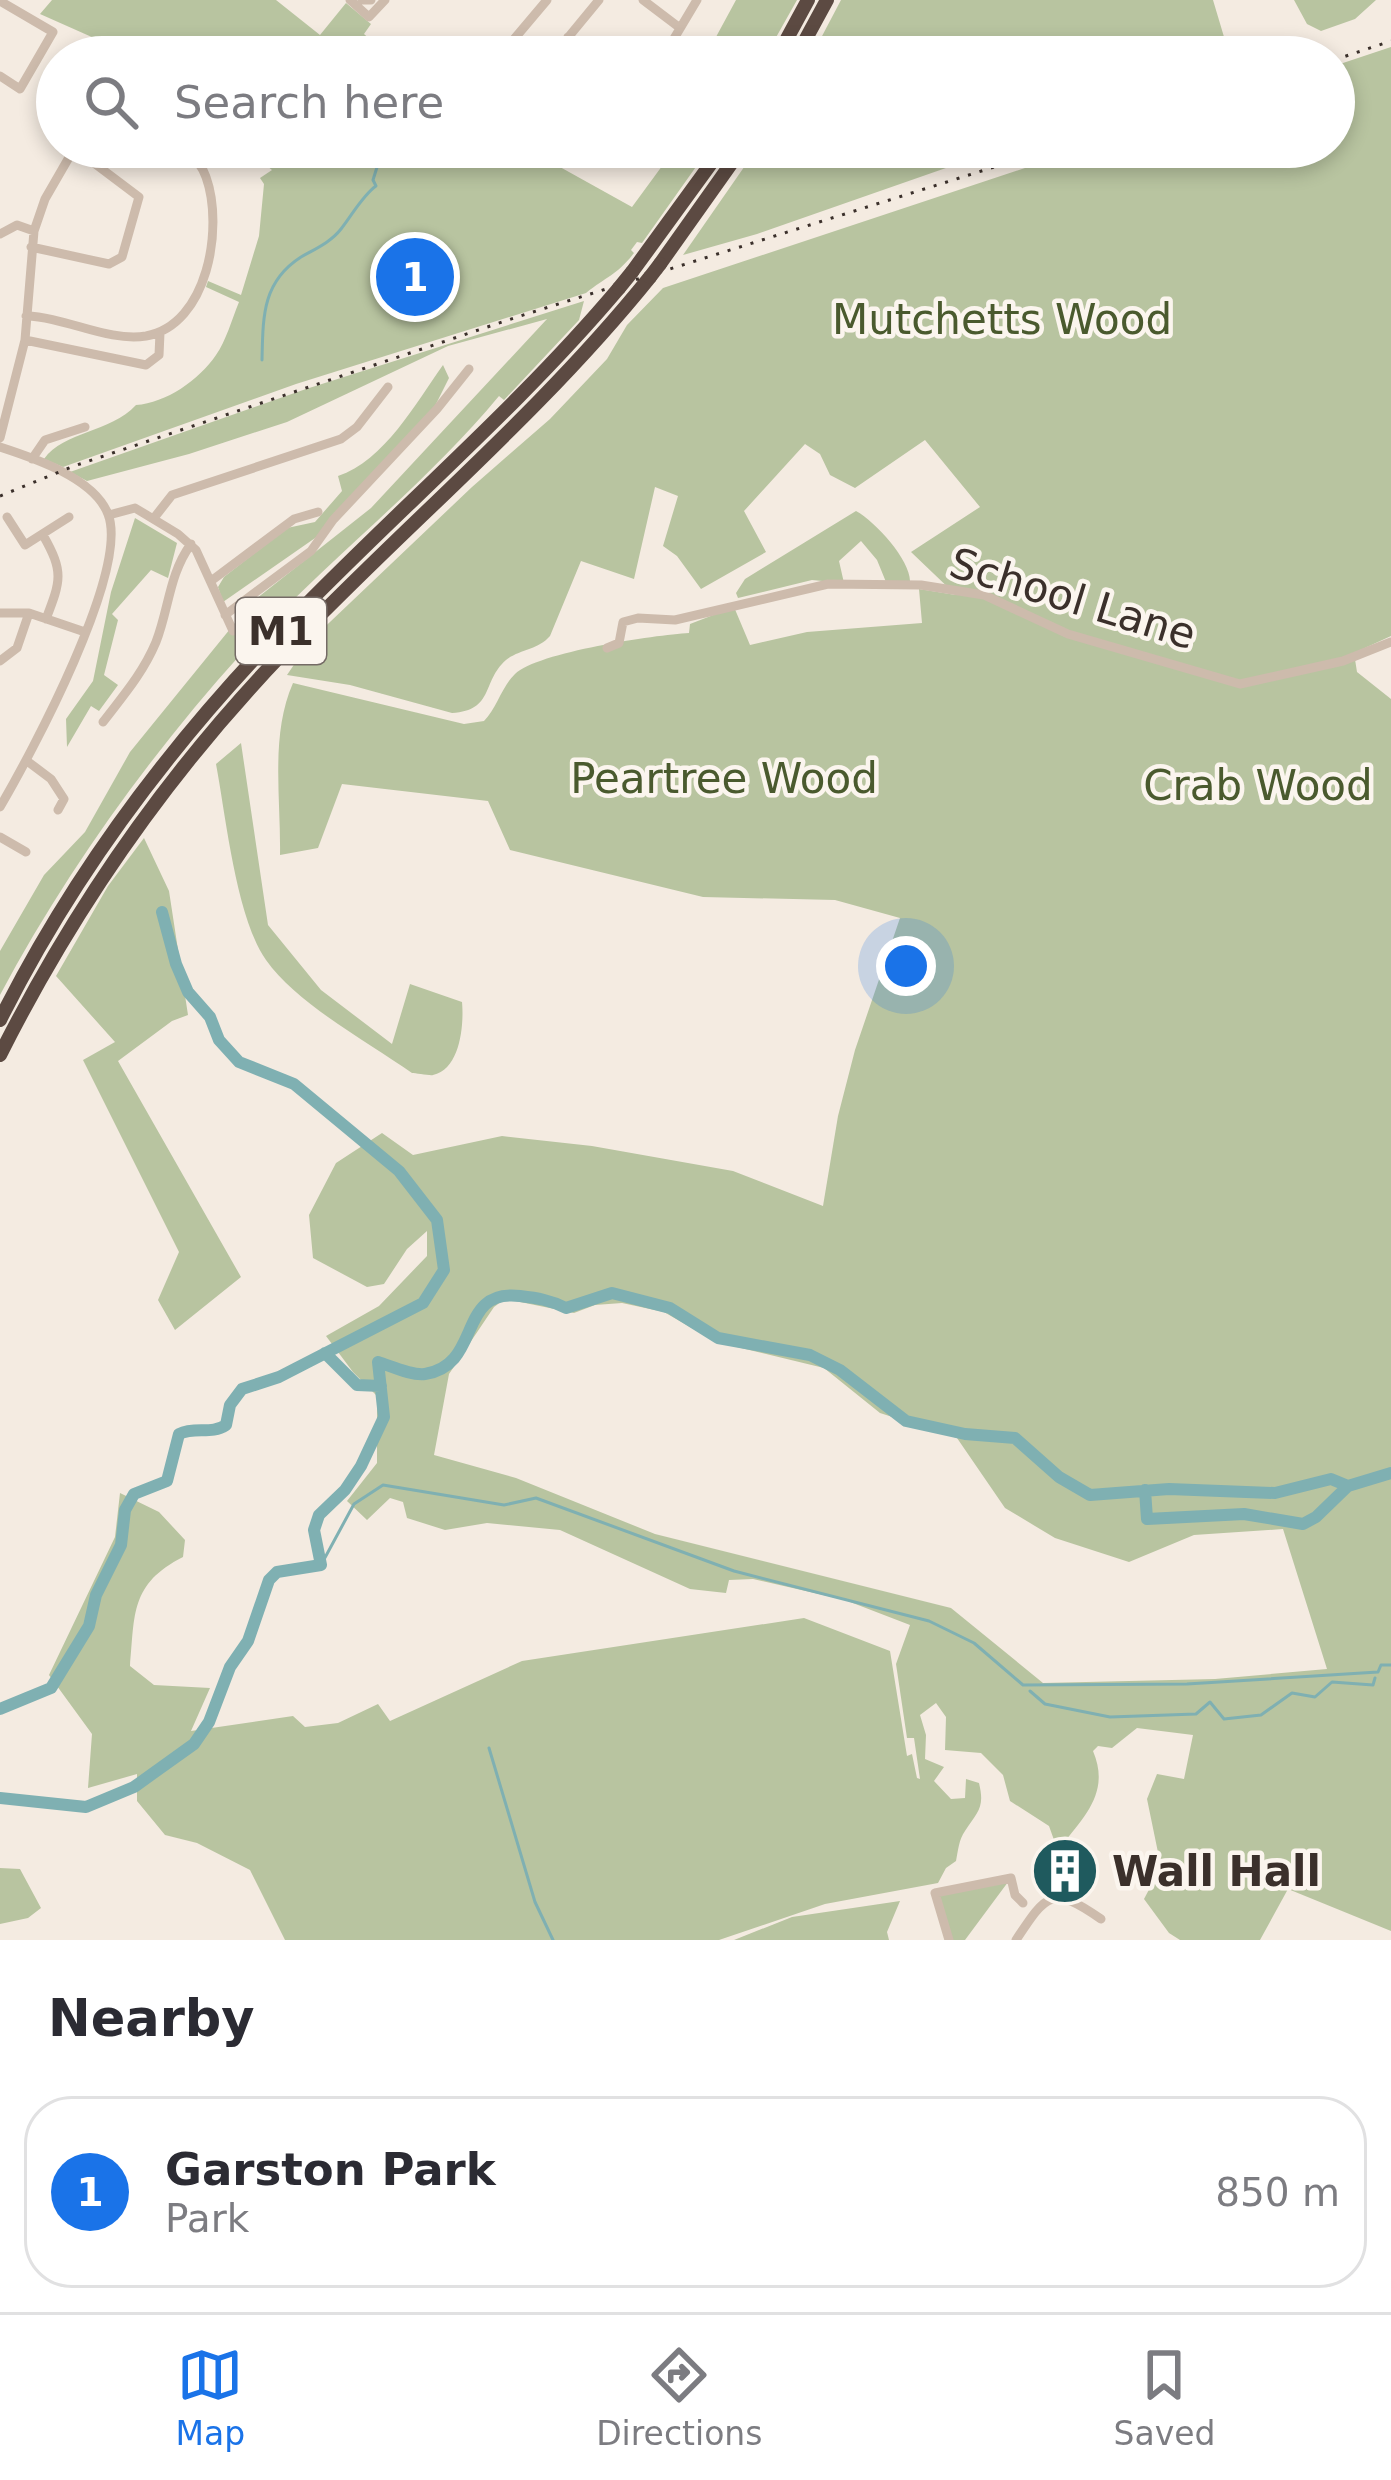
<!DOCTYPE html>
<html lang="en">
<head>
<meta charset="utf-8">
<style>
	:root { --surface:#fff; --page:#f7f7f7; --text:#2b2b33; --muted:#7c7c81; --line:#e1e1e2; --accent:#1a73e8 }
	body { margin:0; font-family:"DejaVu Sans",sans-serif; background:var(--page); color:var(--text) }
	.you { position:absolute; left:906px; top:966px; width:42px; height:42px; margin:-30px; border:9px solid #fff; border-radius:50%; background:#1a73e8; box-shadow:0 0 0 18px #1a73e833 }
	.badge { display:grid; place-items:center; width:78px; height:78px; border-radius:50%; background:var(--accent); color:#fff; font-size:39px; font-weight:700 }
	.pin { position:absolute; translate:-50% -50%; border:6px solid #fff; box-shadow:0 3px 12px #0006 }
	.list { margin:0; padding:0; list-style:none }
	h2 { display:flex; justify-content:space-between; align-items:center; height:156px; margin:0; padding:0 48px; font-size:51px }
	h2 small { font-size:39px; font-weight:400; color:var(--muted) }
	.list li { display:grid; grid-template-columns:78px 1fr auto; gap:36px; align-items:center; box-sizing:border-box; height:192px; margin:0 24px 24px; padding:0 24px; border:3px solid var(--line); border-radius:48px }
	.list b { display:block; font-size:45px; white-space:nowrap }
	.list p { margin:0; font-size:39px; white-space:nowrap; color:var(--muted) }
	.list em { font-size:39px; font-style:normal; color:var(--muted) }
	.icon { flex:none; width:66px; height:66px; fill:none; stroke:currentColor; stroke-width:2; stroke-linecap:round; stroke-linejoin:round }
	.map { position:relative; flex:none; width:1391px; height:1940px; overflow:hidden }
	.search { position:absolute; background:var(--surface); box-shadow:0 6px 18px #0003; left:36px; right:36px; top:36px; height:132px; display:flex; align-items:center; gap:30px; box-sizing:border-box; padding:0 42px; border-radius:66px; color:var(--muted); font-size:45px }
	.sheet { height:372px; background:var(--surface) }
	nav { display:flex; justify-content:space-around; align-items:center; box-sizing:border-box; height:168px; border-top:3px solid var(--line); background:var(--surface); font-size:33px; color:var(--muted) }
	nav a { display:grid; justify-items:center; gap:6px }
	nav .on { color:var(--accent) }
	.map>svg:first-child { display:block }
</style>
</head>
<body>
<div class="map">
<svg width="1391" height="1940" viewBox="0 0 1391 1940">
	<rect width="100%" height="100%" fill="#f4ebe1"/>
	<!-- green -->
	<path fill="#b8c4a0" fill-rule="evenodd" d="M 52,0 L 276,0 L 320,35 L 346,3 L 371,24 L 364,34 L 380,48 L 372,57 L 112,57 L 117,48 L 100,38 L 96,43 L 107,50 L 105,53 L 91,44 L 94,38 L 40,14 Z
		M 736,0 L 797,0 L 765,57 L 725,57 L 710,48 Z
		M 841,0 L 1213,0 L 1230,57 L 811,57 Z
		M 1294,0 L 1376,0 L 1355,19 L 1321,31 L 1307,24 Z
		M 1391,47 L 1391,636 L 1354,653 L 1357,672 L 1391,699 L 1391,1931 L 1288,1889 L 1260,1940 L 1180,1940 L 1169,1933 L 1144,1899 L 1161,1867 L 1147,1799 L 1157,1774 L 1184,1779 L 1193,1735 L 1137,1728 L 1112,1748 L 1098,1746 L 1093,1751 C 1110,1791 1086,1815 1062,1845 L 1054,1840 L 1049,1826 L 1010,1801 L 1003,1775 L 981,1753 L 945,1750 L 946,1717 L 936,1703 L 920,1715 L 926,1735 L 925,1759 L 944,1767 L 934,1781 L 951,1799 L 965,1798 L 966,1779 L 979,1783 C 985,1808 978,1811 965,1831 C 959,1839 958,1851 956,1861 L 946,1868 L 938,1883 L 825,1904 L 719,1940 L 285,1940 L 250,1870 L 197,1843 L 165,1835 L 137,1801 L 137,1774 L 88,1788 L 92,1734 L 49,1675 L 115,1537 L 120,1493 L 159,1512 L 185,1540 L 183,1557 C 130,1584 135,1614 130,1666 L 154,1685 L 210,1688 L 191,1731 L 293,1716 L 305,1727 L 338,1723 L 378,1704 L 390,1721 L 522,1661 L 804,1618 L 890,1651 L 907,1756 L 912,1754 L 917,1778 L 920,1779 L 914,1738 L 907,1738 L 896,1664 L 910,1625 L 845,1600 L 753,1579 L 729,1580 L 726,1593 L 690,1589 L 560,1530 L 487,1523 L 445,1530 L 407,1518 L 403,1502 L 390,1498 L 367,1520 L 347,1501 L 377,1463 L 377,1396 L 353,1372 L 326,1336 L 379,1306 L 427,1256 L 427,1231 L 407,1249 L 384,1284 L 367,1287 L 313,1258 L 309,1215 L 336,1163 L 382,1133 L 413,1155 L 502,1136 L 592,1146 L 733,1171 L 823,1206 L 838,1116 L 855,1050 L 900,918 L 835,900 L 703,897 L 510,850 L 488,801 L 342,784 L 318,848 L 280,855 C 281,799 270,735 293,683 L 464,724 L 484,721 C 497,708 502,686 515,674 C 538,652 655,635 689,633 L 690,624 L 734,607 L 750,645 L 807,632 L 922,623 L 919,589 L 956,595 L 911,552 L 980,507 L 925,440 L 855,488 L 830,475 L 820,454 L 805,444 L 744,511 L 766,552 L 701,589 L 677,556 L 663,546 L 678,496 L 655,487 L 634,579 L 581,561 L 550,636 C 538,650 520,649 506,660 C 481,682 495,710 452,713 L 350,685 L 287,675 L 310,641 L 472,487 L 550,419 L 607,359 L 627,325 L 663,288 L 1088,147 L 1334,147 L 1334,66 ZM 505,1299 L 574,1313 L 595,1305 L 622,1303 L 664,1312 L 716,1342 L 824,1368 L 880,1413 L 957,1438 L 1005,1508 L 1055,1538 L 1129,1562 L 1194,1535 L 1283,1529 L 1327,1669 L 1215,1679 L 1043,1683 L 951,1608 L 655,1534 L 516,1478 L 434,1455 L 449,1374 L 494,1307 Z
		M 243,147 L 524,147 L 632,207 L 676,147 L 710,147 L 642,243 L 637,242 L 631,250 L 634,253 C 616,276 607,276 586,293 L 296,384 L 63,467 L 44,459 C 64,431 110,433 136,405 C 166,403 199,380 216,355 C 226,341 232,319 239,302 L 206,287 L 208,281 L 241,295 L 259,236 L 264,184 L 260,178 L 272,170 Z
		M 758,147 L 1006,147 L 757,234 L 683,255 Z
		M 584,301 L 579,320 L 504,400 L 499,396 C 421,490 323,563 241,654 C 149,756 65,873 0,995 L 0,951 L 44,875 L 85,832 L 130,752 L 252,602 L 371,508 L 547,319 L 448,346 L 287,422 L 189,454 L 87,481 L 70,472 L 306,389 Z
		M 443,365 L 449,378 L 434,408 L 318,536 L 223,602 L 218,587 L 224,577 L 287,528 L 315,522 L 342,491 L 338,476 C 384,461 416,403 443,365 Z
		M 856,511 C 876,522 910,560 910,581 L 886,582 L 877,560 L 861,541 L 839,561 L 844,583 L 812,580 L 738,598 L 736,593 L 745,579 Z
		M 135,518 L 177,543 L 168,578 L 151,570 L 112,614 L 118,620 L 104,675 L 118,685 L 99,711 L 91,706 L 67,747 L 66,719 L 93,681 L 111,592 Z
		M 241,743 L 268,925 L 321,990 L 392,1044 L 410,984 L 462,1002 C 464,1023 461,1069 433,1075 C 431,1076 415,1073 412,1073 C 368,1042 297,1004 266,960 C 236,917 226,817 216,764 Z
		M 144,838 L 169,891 L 188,1015 L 172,1021 L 118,1061 L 241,1277 L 175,1330 L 158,1300 L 179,1252 L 83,1060 L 115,1042 L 56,976 L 108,886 Z
		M 0,1868 L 20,1869 L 41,1908 L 28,1918 L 0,1924 Z
		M 1011,1878 L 965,1940 L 949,1940 L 935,1893 Z
		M 900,1901 L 887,1932 L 889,1940 L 734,1940 L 792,1917 Z"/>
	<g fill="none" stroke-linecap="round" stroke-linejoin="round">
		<!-- stream -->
		<path stroke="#7fb0b2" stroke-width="3" d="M 262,360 C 263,317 262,282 301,257 C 315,249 331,242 341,229 C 352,215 363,195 376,186 L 373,180 L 378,164 L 409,155 L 421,147
			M 321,1565 L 354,1504 L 383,1485 L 504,1505 L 536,1498 L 734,1571 L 929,1621 L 974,1643 L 1023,1685 L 1187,1684 L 1378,1672 L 1381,1665 L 1391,1665
			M 1030,1691 L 1045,1704 L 1110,1717 L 1196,1714 L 1210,1702 L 1224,1719 L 1261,1715 L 1292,1693 L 1315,1697 L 1332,1682 L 1373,1685 L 1375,1678
			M 489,1748 L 535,1902 L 553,1940"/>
		<!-- river -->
		<path stroke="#7fb0b2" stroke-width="12" d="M 325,1353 L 357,1385 L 381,1386
			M 1145,1490 L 1147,1519 L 1244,1514 L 1303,1524 L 1316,1517 L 1348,1486
			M 0,1709 L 51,1688 L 89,1626 L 96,1595 L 121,1545 L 125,1510 L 134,1494 L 167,1481 L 179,1434 C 195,1426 211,1435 226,1425 L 230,1405 L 242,1389 L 279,1377 L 423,1303 L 444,1270 L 437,1220 L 399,1171 L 294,1084 L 239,1062 L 219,1040 L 210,1017 L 188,992 L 176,964 L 162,912
			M 0,1798 L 86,1807 L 134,1787 L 194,1744 L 209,1722 L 230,1667 L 248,1641 L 269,1580 L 277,1572 L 321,1565 L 314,1530 L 319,1515 L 345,1490 L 361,1466 L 384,1417 L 378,1362 C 391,1366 412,1376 425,1374 C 483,1365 456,1288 520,1296 C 537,1298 550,1300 566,1308 L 612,1293 L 670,1308 L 718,1338 L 810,1355 L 840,1370 L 906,1421 L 965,1434 L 1015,1438 L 1059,1477 L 1090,1495 L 1169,1489 L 1275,1493 L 1331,1479 L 1348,1486 L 1391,1473"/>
		<!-- minor -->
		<path stroke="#cdbbac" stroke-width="9" d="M 350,0 L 369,17 L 385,0
			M 362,0 L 371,0
			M 643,0 L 680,28
			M 0,1 L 53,32 L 20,89 L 0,76
			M 568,37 L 591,57
			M 460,57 C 469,48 491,46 503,52
			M 499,57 L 547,0
			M 552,57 L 599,0
			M 663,57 L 697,0
			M 612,153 L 616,147
			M 0,234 L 17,225 L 34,231
			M 31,247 L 109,264 L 122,257 L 139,197 L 74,148
			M 26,316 C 66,317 107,342 146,336 C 208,325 224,227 206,177 C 202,165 194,156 185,147
			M 25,340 L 146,365 L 159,355 L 160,333
			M 0,438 L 25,340 L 34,231 L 45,199 L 75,147
			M 0,447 C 34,458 94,478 108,514 C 130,570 31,754 0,807
			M 32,459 L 45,440 L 85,427
			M 109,515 L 135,508 L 178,534 L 196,550 L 233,631
			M 7,517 L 25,545 L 69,517
			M 154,518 L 172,495 L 341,439 L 357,427 L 388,387
			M 43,535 C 64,572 61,580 46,619
			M 211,581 L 294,519 L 318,512
			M 0,613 L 29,613 L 85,632
			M 225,615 L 311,551 L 333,520 L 437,409 L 469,369
			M 607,648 L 619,643 L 623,622 L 638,618 L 675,620 L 828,584 L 921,585 L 984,595 L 1068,634 L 1240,684 L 1343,661 L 1391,642
			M 0,661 L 17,648 L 29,613
			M 103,722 C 123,696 143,673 156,642 C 169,609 169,574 191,544
			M 27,761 L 51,779 L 64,799 L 58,810
			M 0,837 L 26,852
			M 949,1940 L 935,1893 L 1011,1878 L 1015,1895 L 1023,1903
			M 1016,1940 C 1047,1893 1052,1885 1101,1919"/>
		<!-- highway -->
		<path stroke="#5c4a42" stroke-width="14" d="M 777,57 L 808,0
			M 796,57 L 827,0
			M 660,264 L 743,147
			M 632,272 L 723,147
			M 0,1020 C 69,882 163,755 268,644 C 383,522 511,416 619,288
			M 0,1055 C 74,908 168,773 282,654 C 403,527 539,415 650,277"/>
		<!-- rail -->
		<path stroke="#3b302b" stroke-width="3" stroke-dasharray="3 9" stroke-linecap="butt" d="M 1334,60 L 1391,41
			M 0,496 L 74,466 L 517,317 L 1058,147"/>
		<!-- highway-bridge -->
		<path stroke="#5c4a42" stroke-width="14" d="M 650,277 L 660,264
			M 619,288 L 632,272"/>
	</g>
	<!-- icons -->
	<defs>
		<symbol id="building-disc" viewBox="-11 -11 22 22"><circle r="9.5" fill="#1f5a5e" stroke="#fbf5ee"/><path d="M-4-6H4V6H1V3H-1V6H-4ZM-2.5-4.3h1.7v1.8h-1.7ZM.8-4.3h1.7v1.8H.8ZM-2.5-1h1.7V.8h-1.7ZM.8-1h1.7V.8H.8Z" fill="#fff"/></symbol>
	</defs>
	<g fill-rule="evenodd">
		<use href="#building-disc" x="1027" y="1833" width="76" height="76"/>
	</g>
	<g text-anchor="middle" stroke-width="9" stroke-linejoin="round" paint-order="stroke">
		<!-- shield labels -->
		<rect fill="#fbf5ee" stroke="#756b66" stroke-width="3" x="236" y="598" width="90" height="66" rx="9"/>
		<g font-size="39" font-weight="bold" fill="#3b302b">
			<text x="281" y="645">M1</text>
		</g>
		<!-- park labels -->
		<g font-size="42" fill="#4a5a2e" stroke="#fbf5ee">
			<text x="1002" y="334">Mutchetts Wood</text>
			<text x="724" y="793">Peartree Wood</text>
			<text x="1258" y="800">Crab Wood</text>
		</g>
		<!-- street labels -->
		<g font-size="42" fill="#3b302b" stroke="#fbf5ee">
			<text transform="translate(1073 598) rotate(17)" y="15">School Lane</text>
		</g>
		<!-- poi labels -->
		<g font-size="42" font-weight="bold" fill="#3b302b" stroke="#fbf5ee" text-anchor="start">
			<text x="1112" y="1886">Wall Hall</text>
		</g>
	</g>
</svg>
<div class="you"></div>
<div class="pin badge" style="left:415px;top:277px">1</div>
<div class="search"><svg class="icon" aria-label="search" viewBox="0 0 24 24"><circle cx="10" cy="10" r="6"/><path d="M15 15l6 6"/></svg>Search here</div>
</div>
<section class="sheet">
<h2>Nearby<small></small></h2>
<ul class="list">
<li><span class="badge">1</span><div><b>Garston Park</b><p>Park</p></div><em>850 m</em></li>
</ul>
</section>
<nav>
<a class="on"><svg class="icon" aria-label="map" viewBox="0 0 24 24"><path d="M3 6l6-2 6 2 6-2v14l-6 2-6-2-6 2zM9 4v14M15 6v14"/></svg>Map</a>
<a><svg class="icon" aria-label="directions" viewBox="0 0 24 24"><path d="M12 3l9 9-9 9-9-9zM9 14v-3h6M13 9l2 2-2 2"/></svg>Directions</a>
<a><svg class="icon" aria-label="saved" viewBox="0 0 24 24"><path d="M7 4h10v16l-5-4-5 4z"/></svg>Saved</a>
</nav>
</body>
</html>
